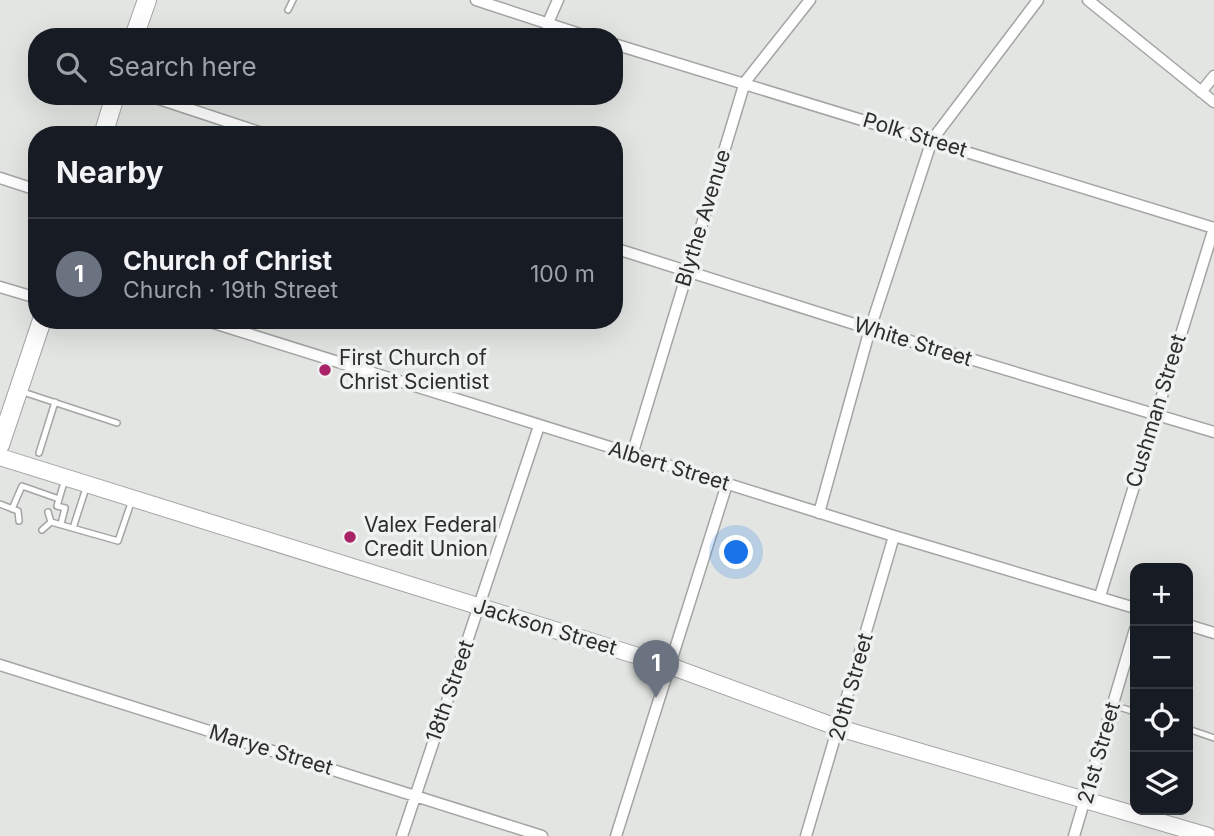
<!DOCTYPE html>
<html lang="en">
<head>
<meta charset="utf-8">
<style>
	:root { --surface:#171b24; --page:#242831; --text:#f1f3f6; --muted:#9ea1a6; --line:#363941; --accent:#d195b6 }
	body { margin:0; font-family:Inter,sans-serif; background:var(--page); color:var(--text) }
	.controls { position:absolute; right:21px; bottom:21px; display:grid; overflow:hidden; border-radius:14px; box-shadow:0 7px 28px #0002 }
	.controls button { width:63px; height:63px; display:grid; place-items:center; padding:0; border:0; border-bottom:2px solid var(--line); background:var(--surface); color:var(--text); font:35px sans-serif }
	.you { position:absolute; left:737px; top:553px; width:24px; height:24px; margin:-18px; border:5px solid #fff; border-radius:50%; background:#1a73e8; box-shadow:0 0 0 10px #1a73e833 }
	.badge { display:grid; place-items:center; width:46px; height:46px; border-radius:50%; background:var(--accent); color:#fff; font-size:23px; font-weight:700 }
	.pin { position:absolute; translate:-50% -58px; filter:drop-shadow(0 2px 4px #0008) }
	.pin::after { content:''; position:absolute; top:37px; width:24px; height:21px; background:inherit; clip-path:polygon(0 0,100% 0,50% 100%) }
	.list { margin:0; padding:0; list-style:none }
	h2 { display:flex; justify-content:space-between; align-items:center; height:91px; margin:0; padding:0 28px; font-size:30px }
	h2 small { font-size:23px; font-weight:400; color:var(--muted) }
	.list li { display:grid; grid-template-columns:46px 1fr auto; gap:21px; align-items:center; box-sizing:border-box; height:112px; padding:0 28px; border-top:2px solid var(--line) }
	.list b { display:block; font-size:26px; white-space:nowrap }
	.list p { margin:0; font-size:23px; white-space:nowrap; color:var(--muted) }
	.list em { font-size:23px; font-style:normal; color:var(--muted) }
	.icon { flex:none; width:38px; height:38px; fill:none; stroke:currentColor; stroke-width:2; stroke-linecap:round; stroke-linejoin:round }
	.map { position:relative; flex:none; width:1214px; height:836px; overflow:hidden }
	.search { position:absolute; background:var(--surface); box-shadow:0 7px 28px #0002; left:28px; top:28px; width:595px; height:77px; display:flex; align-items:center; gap:18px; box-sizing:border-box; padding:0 24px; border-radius:28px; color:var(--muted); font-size:26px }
	.panel { position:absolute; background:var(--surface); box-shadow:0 7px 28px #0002; left:28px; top:126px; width:595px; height:203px; border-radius:28px }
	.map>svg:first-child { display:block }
</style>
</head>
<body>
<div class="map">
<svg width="1214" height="836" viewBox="0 0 1214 836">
	<rect width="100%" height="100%" fill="#e2e5e2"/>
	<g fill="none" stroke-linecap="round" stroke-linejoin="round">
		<defs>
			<path id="lane" d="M 288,10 L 293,0
				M 20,391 L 117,423
				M 39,453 L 55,402
				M 0,504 L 18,511 L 19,521
				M 12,509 L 22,486 L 59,499
				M 51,522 L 118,541 L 132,500
				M 61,524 L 65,508 L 57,506 L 65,479
				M 73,528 L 86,488
				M 42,530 L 51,522 L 48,512
				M 1113,705 L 1135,712
				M 1188,729 L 1214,738"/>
			<path id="street" d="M 476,0 L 589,37
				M 1088,0 L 1214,102
				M 547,25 L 558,0
				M 614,44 L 1214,228
				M 1201,92 L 1214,76
				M 150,96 L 268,135
				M 0,178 L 37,190
				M 614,248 L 870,329 L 1214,432
				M 0,287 L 37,298
				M 204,320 L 894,536 L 1135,608
				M 632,455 L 745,82 L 810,0
				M 819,513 L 870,329 L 932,140 L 1038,0
				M 1100,596 L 1214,228
				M 1188,625 L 1214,633
				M 0,665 L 542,836
				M 402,836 L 539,426
				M 616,836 L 727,484
				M 806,836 L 894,536
				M 1074,836 L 1135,629"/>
			<path id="secondary" d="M 0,457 L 670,666 L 839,728 L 1208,836"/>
			<path id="primary" d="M 134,37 L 147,0
				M 103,135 L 115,96
				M 0,445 L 42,320"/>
		</defs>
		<!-- lane casing -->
		<use href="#lane" stroke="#a3a5a3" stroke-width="8"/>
		<!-- street casing -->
		<use href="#street" stroke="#a3a5a3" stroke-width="13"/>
		<!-- secondary casing -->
		<use href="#secondary" stroke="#a3a5a3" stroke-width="18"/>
		<!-- primary casing -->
		<use href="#primary" stroke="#a3a5a3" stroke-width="20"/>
		<!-- lane -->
		<use href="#lane" stroke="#fff" stroke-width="5"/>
		<!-- street -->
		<use href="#street" stroke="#fff" stroke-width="10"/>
		<!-- secondary -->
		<use href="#secondary" stroke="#fff" stroke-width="16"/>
		<!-- primary -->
		<use href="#primary" stroke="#fff" stroke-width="18"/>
	</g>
	<!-- markers -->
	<g fill="#aa2267" stroke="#eff2f0" stroke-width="2.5">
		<circle cx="325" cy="370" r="7"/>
		<circle cx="350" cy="537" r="7"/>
	</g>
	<g text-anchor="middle" stroke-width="7" stroke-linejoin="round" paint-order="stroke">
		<!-- street labels -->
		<g font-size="21" fill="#2c2d2c" stroke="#eff2f0">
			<text transform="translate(915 135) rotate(17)" y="7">Polk Street</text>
			<text transform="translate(703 218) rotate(-73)" y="7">Blythe Avenue</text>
			<text transform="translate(913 342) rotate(17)" y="7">White Street</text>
			<text transform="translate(1156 411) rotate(-73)" y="7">Cushman Street</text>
			<text transform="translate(669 466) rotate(17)" y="7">Albert Street</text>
			<text transform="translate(545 627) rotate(17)" y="7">Jackson Street</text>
			<text transform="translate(851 687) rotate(-74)" y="7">20th Street</text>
			<text transform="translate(450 691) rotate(-71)" y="7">18th Street</text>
			<text transform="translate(271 750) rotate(17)" y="7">Marye Street</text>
			<text transform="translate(1099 753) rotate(-74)" y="7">21st Street</text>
		</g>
		<!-- poi labels -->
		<g font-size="21" fill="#2c2d2c" stroke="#eff2f0" text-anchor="start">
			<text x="339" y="365">First Church of<tspan x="339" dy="24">Christ Scientist</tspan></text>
			<text x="364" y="532">Valex Federal<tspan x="364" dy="24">Credit Union</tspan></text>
		</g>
	</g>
</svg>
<div class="controls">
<button>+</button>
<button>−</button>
<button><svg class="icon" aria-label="locate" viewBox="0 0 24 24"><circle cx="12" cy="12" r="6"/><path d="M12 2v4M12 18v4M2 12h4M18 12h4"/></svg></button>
<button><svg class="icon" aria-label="layers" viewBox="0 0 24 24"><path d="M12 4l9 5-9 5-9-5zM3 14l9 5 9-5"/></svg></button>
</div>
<div class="you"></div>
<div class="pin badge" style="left:656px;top:698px;background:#6b7280">1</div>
<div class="search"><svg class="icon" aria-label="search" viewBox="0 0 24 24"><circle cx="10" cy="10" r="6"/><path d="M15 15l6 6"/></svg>Search here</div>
<section class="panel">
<h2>Nearby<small></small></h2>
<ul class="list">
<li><span class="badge" style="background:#6b7280">1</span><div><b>Church of Christ</b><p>Church · 19th Street</p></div><em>100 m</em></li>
</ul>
</section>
</div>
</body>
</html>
